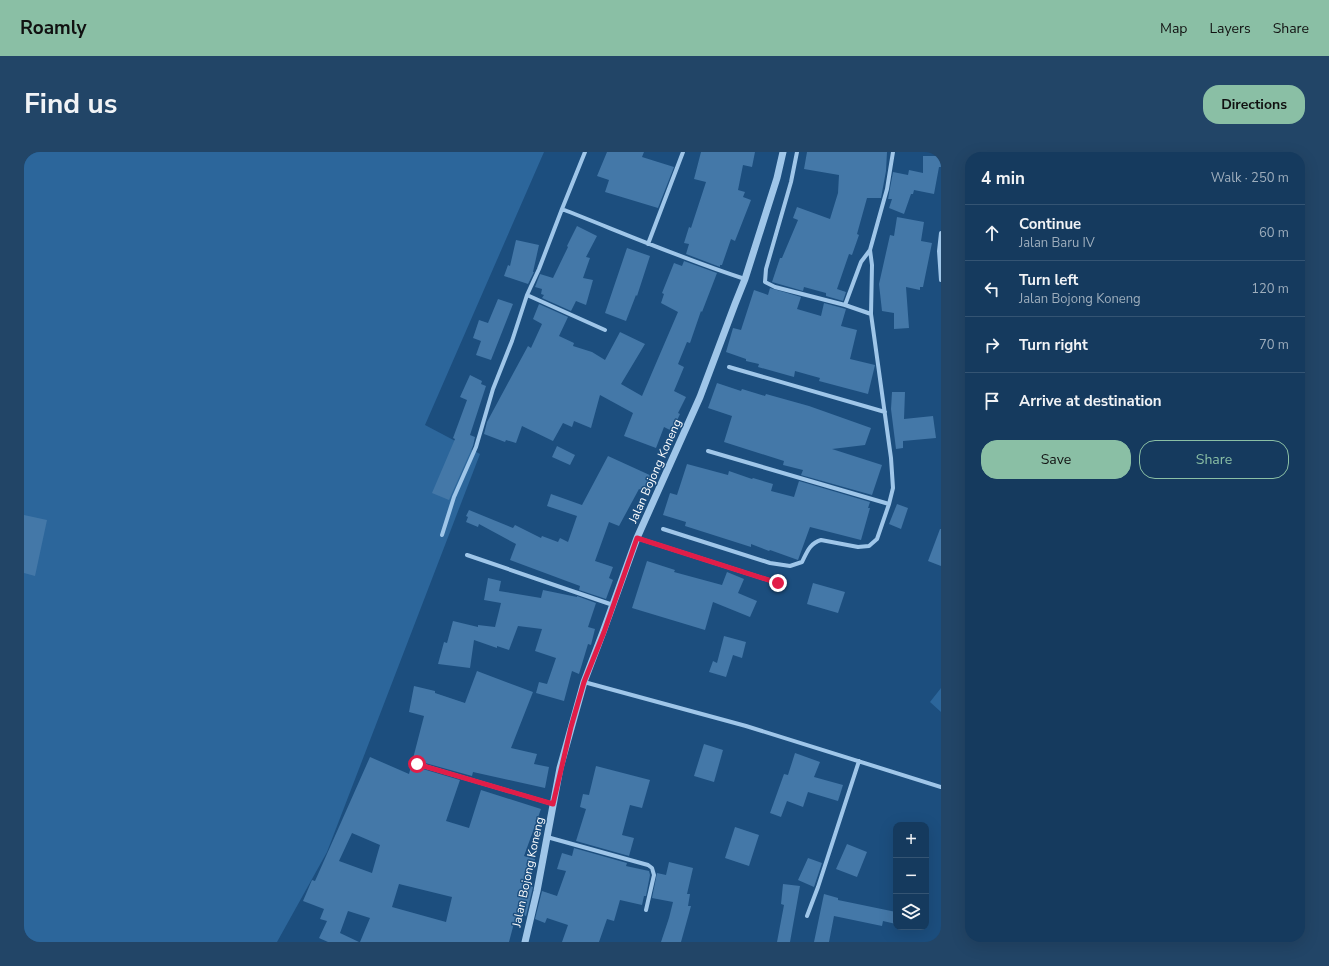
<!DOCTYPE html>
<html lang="en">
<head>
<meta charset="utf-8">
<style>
	:root { --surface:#153a5e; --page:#224567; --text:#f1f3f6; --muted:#9dadbc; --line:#345473; --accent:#8abfa5 }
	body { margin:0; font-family:"Nunito Sans",sans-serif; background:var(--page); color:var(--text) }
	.controls { position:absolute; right:12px; bottom:12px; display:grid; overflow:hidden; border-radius:8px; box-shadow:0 4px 16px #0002 }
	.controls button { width:36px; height:36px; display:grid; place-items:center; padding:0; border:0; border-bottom:1px solid var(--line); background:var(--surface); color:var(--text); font:20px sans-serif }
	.stop { position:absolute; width:12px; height:12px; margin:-9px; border:3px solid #e11d48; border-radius:50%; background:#fff }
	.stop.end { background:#e11d48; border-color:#fff; box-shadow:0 1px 4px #0008 }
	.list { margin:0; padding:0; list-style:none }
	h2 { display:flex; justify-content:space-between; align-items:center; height:52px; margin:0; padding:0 16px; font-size:17px }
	h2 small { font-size:13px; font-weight:400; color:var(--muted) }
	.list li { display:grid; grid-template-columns:26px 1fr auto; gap:12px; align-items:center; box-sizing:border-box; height:56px; padding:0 16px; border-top:1px solid var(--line) }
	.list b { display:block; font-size:15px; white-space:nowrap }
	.list p { margin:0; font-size:13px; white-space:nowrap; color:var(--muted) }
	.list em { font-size:13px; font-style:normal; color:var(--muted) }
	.actions { display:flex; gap:8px; padding:12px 16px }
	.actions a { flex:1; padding:9px 0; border:1px solid var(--accent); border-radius:16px; text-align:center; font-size:14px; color:var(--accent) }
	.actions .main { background:var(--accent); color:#111 }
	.icon { flex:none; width:22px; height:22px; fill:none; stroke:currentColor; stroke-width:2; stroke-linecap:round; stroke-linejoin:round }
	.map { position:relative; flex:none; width:917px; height:790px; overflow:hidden; border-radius:16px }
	header { display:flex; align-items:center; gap:24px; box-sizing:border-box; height:56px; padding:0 20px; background:var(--accent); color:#111 }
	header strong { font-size:19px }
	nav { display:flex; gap:22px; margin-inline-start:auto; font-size:14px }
	.intro { display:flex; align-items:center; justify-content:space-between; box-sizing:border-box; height:96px; padding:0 24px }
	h1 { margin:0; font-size:28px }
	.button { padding:10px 18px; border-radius:16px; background:var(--accent); color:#111; font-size:14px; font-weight:700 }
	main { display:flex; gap:24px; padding:0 24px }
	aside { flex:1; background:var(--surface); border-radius:16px; box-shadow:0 4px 16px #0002 }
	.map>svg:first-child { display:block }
</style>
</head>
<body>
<header>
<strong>Roamly</strong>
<nav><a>Map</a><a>Layers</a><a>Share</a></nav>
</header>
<div class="intro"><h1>Find us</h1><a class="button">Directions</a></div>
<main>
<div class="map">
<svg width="917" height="790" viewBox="0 0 917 790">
	<rect width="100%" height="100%" fill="#1c4e7e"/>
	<!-- green -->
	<path fill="#2c669b" d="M 0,0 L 520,0 L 401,273 L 456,302 L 303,700 L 253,790 L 0,790 Z
		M 917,536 L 917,560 L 906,550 Z"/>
	<!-- building -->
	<path fill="#4478a8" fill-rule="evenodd" d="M 583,0 L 620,0 L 618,5 L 650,15 L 634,56 L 581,40 L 585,28 L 573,24 Z
		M 677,0 L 731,0 L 728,15 L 719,13 L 714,38 L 721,40 L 719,45 L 727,48 L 711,89 L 707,87 L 698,113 L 696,113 L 696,115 L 662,102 L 665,92 L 660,91 L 665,75 L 667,76 L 682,30 L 670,27 Z
		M 783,0 L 863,0 L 862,19 L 857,46 L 843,46 L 833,82 L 835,83 L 828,103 L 825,102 L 813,137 L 822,140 L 819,149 L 802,144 L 802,141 L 780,135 L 779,139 L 748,130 L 756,106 L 758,106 L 774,68 L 769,66 L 773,55 L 806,67 L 814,41 L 815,23 L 780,17 Z
		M 899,4 L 917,4 L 917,15 L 915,15 L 910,42 L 890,38 L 889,42 L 887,42 L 880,62 L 865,56 L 868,47 L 864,47 L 869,20 L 884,23 L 885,18 L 899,21 Z
		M 873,65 L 900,70 L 897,89 L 908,91 L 899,135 L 896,135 L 896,138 L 882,135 L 885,176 L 870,177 L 870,161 L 858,159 L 855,132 L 866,83 L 870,84 Z
		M 553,74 L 573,84 L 562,105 L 566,106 L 559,126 L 569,128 L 562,153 L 552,149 L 547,159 L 518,146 L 520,143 L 517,142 L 518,137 L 511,135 L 516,122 L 529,126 L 544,95 L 543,94 Z
		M 492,88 L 515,93 L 509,120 L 510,120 L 504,132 L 480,124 L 484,113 L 486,114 Z
		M 603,96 L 626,104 L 613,144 L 612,143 L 602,169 L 581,161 Z
		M 660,109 L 693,121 L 678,160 L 677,159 L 666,191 L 663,190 L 654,212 L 660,215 L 650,239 L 662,245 L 654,261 L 656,262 L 648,279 L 640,275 L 632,296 L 600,284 L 609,261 L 576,243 L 567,276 L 550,269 L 548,275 L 539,271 L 529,289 L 498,274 L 492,291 L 482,288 L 481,290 L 460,282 L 463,270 L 504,194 L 507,196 L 518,172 L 509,167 L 515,152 L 544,165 L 535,184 L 550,191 L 549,194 L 568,200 L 581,208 L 596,180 L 621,192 L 597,232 L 618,244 L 654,160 L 637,151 L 640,142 L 638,141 L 650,111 L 658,114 Z
		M 746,136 L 777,145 L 773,157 L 797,164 L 800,151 L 822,157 L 817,174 L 833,178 L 826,207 L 851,213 L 844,242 L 795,229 L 796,226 L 771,219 L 770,225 L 734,215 L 735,212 L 722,209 L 722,207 L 702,200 L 709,176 L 717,178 L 730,138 L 744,143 Z
		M 474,147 L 489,152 L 467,208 L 452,203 L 457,189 L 449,186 L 455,168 L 464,171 Z
		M 446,223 L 458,229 L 457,232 L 462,234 L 446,283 L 451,285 L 449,294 L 425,348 L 408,341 L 431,287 L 429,286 L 443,248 L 436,245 Z
		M 693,231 L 717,239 L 718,237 L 741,244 L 742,242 L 785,254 L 847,276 L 841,293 L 808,297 L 858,313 L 848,343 L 777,323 L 779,318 L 759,313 L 760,309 L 700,290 L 708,264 L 684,256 Z
		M 868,240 L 881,240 L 880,267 L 909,264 L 912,286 L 879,289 L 879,296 L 872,297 L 867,257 Z
		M 533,294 L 551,303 L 546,313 L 528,305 Z
		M 584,304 L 630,325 L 623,340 L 615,337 L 595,374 L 585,370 L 571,409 L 589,415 L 585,426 L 589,428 L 582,447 L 555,438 L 556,434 L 486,408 L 492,392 L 455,372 L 454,375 L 442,370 L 444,365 L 442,364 L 445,358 L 489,376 L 491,373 L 517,386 L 518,384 L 534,390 L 536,386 L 544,390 L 553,364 L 523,354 L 527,342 L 558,353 Z
		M 663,312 L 704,323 L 705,319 L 728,327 L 729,326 L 749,332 L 747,339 L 770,345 L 775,329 L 846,350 L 844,356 L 846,356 L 837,388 L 786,375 L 774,408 L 746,398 L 745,399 L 727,392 L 727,395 L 661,374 L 662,370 L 639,363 L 646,341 L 653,343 Z
		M 873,352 L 884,356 L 877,377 L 865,372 Z
		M 0,363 L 23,368 L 11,424 L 0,421 Z
		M 916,377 L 917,377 L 917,414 L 904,409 Z
		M 623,409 L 651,418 L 650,420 L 698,433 L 703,420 L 720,427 L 714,441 L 733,449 L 726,465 L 689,450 L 681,478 L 608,456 Z
		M 464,426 L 477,429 L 475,439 L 517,446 L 519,438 L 553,445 L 553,444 L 572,451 L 564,475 L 571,477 L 567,493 L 564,492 L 555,522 L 548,519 L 540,549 L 512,541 L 515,530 L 523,532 L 532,506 L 511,499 L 518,477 L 494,474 L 485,498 L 473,494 L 473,496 L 450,488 L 446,516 L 414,512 L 420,490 L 423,491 L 429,469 L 454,475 L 454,473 L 471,475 L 477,451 L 460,448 Z
		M 789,431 L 821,440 L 814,461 L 783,452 Z
		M 700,484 L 722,490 L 718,506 L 709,503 L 702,525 L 685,520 L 689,509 L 693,511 Z
		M 453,519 L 509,540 L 487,596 L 513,602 L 510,612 L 525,615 L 521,636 L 449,620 L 448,624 L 394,609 L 391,609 L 390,612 L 392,615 L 436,628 L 422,669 L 445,676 L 457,638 L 517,657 L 500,704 L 511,707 L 505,733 L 509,735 L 502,764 L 498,762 L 495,772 L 490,771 L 485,790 L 336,790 L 346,766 L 324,759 L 316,781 L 335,790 L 304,790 L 295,786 L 303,769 L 296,767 L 300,757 L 279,749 L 288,728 L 291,729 L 346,605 L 385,622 L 400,564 L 385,560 L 390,534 L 411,539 L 411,541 L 441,551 ZM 328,681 L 356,693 L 348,721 L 315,709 ZM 375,732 L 428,745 L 422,770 L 368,755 Z
		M 680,592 L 699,598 L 690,630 L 670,624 Z
		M 771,601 L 796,610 L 790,625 L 819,633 L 814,649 L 784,640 L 779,655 L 763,649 L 757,665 L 746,661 L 760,622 L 764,623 Z
		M 572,614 L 626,628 L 618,656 L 606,653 L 598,683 L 610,686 L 605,704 L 552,689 L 562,657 L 556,655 L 559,642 L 565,643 Z
		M 711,675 L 735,683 L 725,714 L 701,706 Z
		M 823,692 L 843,700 L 833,725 L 812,717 Z
		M 550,696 L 603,711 L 602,714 L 625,719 L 626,723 L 622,744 L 620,744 L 618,753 L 596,748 L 590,769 L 583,767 L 575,790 L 538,790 L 544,773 L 523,766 L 521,771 L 511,767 L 518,739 L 533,744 L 542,719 L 533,717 L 538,701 L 548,704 Z
		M 784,706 L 798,711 L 790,735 L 774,728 Z
		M 645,710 L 669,716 L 663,742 L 666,742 L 664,754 L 667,754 L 657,790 L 637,790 L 645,766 L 649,750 L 628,746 L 633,721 L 642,723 Z
		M 759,732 L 776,734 L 766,790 L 753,790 L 760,753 L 757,752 Z
		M 800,742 L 814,746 L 814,748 L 872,760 L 872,772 L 859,769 L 858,774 L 810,764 L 805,790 L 790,790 Z"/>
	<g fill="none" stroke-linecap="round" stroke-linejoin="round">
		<!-- minor -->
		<path stroke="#9fc6e9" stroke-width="4" d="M 773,0 L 767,30 L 742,117 L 741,130 L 751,135 L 821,153 L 847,162
			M 538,57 L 561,0
			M 917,81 L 915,99 L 917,128
			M 624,92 L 659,0
			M 503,143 L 581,178
			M 821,153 L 837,110 L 846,98
			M 705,215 L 861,260
			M 684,299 L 865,352
			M 639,377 L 746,411 L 766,414 L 778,410 C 783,400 786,391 797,388 L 834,395 L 845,394 L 853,387 L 865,352 L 869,336 L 867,306 L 847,162 L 848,113 L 846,98 L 863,37 L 869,0
			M 418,383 L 430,345 L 452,295 L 469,237 L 488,189 L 503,143 L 515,117 L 538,57 C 599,81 659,107 721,127
			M 613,386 L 754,431
			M 443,403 L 589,453
			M 560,530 L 722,574 L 917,635
			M 393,612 L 529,652
			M 523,685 L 624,713 L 628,716 L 630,723 L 622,758
			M 783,764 L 794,735 L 835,609"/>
		<!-- tertiary -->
		<path stroke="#9fc6e9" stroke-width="7" d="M 501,790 L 513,739 L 536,616 L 560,530 L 579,480 L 613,386 L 676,245 L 711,152 L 721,127 L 753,26 L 759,0"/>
	</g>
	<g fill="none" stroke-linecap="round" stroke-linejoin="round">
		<!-- route -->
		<path stroke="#e11d48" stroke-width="5" d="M 393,612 L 529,652 L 547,575 L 560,530 L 580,480 L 613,386 L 754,431"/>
	</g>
	<g text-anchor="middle" stroke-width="3" stroke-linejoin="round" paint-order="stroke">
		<!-- street labels -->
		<g font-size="12" fill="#fff" stroke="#1c4e7e">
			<text transform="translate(631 319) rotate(-66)" y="4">Jalan Bojong Koneng</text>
			<text transform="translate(504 720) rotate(-78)" y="4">Jalan Bojong Koneng</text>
		</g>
	</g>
</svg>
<div class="controls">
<button>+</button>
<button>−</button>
<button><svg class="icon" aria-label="layers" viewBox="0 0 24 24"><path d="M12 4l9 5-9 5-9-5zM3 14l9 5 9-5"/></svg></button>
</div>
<div class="stop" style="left:393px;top:612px"></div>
<div class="stop end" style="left:754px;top:431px"></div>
</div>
<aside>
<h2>4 min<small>Walk · 250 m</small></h2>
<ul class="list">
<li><svg class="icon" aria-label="ahead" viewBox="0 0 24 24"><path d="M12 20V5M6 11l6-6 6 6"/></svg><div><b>Continue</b><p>Jalan Baru IV</p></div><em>60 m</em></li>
<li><svg class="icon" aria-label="left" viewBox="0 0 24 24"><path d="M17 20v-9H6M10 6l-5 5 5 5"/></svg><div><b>Turn left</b><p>Jalan Bojong Koneng</p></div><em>120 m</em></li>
<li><svg class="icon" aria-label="right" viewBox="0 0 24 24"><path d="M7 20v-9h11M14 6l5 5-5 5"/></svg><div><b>Turn right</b></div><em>70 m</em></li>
<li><svg class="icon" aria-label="arrive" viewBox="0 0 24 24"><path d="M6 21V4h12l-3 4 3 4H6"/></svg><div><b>Arrive at destination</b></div></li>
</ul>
<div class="actions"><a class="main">Save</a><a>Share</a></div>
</aside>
</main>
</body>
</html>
